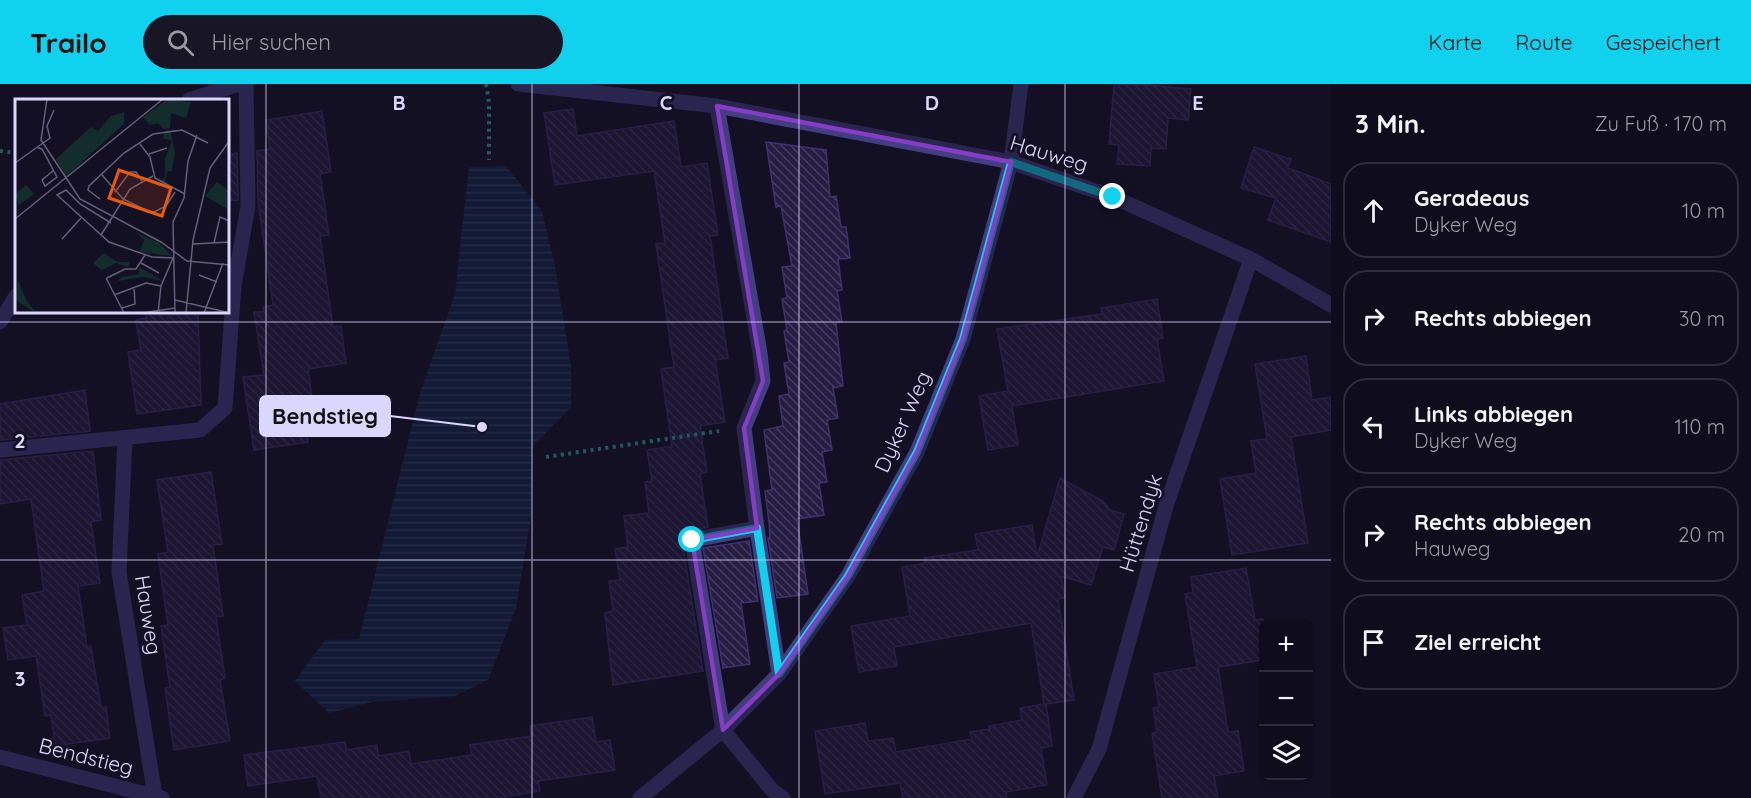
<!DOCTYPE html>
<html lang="de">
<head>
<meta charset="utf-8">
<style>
	:root { --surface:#0f0c1b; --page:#181524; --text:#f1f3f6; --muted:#9b9ba3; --line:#2f2c3a; --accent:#10d2ee }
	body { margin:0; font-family:Quicksand,sans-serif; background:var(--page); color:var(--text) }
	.controls { position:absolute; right:18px; bottom:18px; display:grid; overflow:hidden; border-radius:12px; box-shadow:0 2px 4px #0004 }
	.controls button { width:54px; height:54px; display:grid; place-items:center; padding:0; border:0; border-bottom:2px solid var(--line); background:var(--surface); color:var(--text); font:30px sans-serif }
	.stop { position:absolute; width:18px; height:18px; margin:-14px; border:4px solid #10d2ee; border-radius:50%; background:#fff }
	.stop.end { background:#10d2ee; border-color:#fff; box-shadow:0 2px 6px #0008 }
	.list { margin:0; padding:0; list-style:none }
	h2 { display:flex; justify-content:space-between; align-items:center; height:78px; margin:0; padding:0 24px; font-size:26px }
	h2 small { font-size:20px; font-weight:400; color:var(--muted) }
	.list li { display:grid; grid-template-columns:39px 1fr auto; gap:18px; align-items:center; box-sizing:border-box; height:96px; margin:0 12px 12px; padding:0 12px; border:2px solid var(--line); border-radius:24px }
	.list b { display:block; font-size:22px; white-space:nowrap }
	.list p { margin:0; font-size:20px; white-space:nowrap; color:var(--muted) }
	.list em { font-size:20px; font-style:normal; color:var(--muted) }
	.icon { flex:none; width:33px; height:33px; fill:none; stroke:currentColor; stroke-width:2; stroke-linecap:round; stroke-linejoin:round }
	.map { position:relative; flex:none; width:1331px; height:714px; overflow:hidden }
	header { display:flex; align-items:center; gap:36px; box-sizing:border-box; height:84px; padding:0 30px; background:var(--accent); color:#111 }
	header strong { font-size:28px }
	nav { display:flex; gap:33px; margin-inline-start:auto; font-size:21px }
	.search { width:420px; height:54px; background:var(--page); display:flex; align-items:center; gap:15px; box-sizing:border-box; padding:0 21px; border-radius:33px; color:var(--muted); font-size:22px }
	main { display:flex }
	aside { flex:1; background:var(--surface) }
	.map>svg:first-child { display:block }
</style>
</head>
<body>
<header>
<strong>Trailo</strong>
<div class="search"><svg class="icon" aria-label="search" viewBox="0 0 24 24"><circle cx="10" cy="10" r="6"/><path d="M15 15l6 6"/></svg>Hier suchen</div>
<nav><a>Karte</a><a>Route</a><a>Gespeichert</a></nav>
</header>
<main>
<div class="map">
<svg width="1331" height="714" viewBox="0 0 1331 714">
	<defs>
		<pattern id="water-rules" width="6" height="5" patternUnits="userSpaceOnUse" patternTransform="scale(1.5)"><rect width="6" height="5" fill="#13274a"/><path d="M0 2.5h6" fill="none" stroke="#354665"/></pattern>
		<pattern id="building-back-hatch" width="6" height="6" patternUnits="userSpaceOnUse" patternTransform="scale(1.5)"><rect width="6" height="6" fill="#261d43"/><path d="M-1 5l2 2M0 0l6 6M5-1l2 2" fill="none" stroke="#453d5f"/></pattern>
	</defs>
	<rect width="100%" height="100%" fill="#141024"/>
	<!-- water -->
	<path fill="url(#water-rules)" d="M 506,82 L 542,127 L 555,182 L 571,283 L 571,323 L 533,362 L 531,432 L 516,524 L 488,596 L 455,612 L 372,618 L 329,629 L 295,597 L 325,556 L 359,555 L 420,309 L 455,210 L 469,83 Z"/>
	<!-- building -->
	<path fill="url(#building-back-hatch)" stroke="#3f316e" stroke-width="1.5" d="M 1114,0 L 1136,0 L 1191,5 L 1188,36 L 1168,34 L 1166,65 L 1151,64 L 1150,82 L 1117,80 L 1119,61 L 1109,60 Z
		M 573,25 L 577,52 L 674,37 L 681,83 L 707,79 L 718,151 L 710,152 L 728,274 L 715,276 L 725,338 L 700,342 L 707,388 L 700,390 L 708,443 L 686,448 L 682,457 L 703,587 L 613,601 L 605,529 L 613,527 L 609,497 L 620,496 L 615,465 L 628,463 L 624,432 L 649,429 L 645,398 L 652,397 L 647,366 L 672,362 L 661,285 L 674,283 L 656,160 L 665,159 L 654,87 L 555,101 L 544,29 Z
		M 322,27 L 331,88 L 320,90 L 329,151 L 320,152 L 333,243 L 341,242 L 346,279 L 308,285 L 313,320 L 303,321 L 308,358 L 254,366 L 243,293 L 264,291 L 254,228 L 264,228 L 263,223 L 273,221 L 258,117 L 257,67 L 270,65 L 266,36 Z
		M 766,58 L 826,66 L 830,113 L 836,112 L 841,143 L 846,143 L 850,174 L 838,175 L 842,206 L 837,207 L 842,238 L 836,239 L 843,302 L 833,304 L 838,334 L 827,336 L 832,366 L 822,368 L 827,398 L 819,399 L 824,431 L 797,435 L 808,510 L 777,514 L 768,454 L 770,454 L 769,438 L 765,407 L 772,406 L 764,346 L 783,342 L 779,312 L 789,310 L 784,279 L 789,278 L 784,247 L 787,246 L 782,215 L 787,214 L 782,183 L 792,182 L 781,122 L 776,123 Z
		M 1254,63 L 1291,75 L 1288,84 L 1331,100 L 1331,158 L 1268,136 L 1276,114 L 1241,104 Z
		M 237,69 L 238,116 L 228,117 L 228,71 Z
		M 1157,215 L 1163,254 L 1157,255 L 1164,297 L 1012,322 L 1018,361 L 988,366 L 979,312 L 1008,307 L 997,245 L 1102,230 L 1101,224 Z
		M 145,228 L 198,228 L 201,321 L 137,330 L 128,268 L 141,266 L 136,236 L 146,234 Z
		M 1306,272 L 1312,316 L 1331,313 L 1331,346 L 1291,353 L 1308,459 L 1232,471 L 1220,395 L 1256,389 L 1251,357 L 1267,355 L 1255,280 Z
		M 85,306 L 90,347 L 0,356 L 0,320 Z
		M 93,367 L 101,436 L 91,438 L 100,499 L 78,502 L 87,563 L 91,563 L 101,623 L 106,623 L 110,654 L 55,662 L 51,631 L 45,632 L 36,572 L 8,576 L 3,544 L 27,541 L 22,511 L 44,507 L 31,415 L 0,420 L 0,376 Z
		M 211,388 L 222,460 L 213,461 L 223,532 L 216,533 L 225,594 L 220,596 L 230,657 L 174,666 L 165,604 L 170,603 L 161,542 L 168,541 L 158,470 L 168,468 L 157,396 Z
		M 1060,394 L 1103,417 L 1110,426 L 1124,430 L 1114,466 L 1103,463 L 1091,501 L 1061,492 L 1065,514 L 1058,515 L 1074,616 L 1046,620 L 1052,662 L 1041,664 L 1047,701 L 1006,708 L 1007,714 L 903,714 L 900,699 L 825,710 L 815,647 L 865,639 L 868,657 L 893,654 L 896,668 L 972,655 L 970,648 L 990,645 L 989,642 L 1022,636 L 1020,624 L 1044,620 L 1031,539 L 894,563 L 897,582 L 859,588 L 851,542 L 910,532 L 902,483 L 925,479 L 924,474 L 978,466 L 975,450 L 1032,441 L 1037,473 Z
		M 749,457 L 758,517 L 741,519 L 750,580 L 723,584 L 703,464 Z
		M 1246,484 L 1255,536 L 1263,535 L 1263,576 L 1218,583 L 1228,648 L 1238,647 L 1244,687 L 1214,692 L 1218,714 L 1162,714 L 1152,649 L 1157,648 L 1153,624 L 1159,623 L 1154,590 L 1197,583 L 1185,510 L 1193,508 L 1191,493 Z
		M 592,633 L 596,658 L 610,656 L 615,686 L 538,697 L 540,707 L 498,714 L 321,714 L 317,692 L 248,702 L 244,671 L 345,658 L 346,666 L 377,661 L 378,672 L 409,667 L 411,680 L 472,671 L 470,661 L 531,652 L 530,642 Z"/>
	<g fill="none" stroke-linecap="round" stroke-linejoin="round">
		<!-- path -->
		<path stroke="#37afab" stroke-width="4" stroke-dasharray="3 4.5" stroke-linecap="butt" d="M 486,0 L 489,18 L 489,76
			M 0,67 L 16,69
			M 546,373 L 719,347"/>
		<!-- minor -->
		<path stroke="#433e80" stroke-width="15" d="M 518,0 L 717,22 L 1011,78 L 1113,113 L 1251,175 L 1331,221
			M 189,16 L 239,0
			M 717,22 L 760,269 L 763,297 L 744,344 L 757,444 L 779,590
			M 0,238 L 16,212
			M 125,355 L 119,488 L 155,712
			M 0,366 L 200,346 L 225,324 L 234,202 L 248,122 L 246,0
			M 757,444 L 692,456 L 723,646 L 772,706 L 783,714
			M 0,673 L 162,714
			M 640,714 L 723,646 L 779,590 L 848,492 L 917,368 L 963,255 L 1011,78 L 1021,0
			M 1074,714 L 1099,665 L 1166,422 L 1251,175"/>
	</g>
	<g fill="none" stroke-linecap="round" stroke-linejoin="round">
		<!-- route -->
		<path stroke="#10d2ee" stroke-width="8" d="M 692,456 L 757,444 L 779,590 L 848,492 L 917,368 L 963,255 L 1011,78 L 1113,113"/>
	</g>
	<!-- marked area -->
	<path d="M0 0H1331V714H0ZM 717,22 L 1011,78 L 963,255 L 917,368 L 848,492 L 779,590 L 723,646 L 692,456 L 757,444 L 744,344 L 763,297 Z" fill="#141024" fill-opacity=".55" fill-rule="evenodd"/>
	<path fill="none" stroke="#853dc5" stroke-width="4.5" stroke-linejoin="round" d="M 717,22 L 1011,78 L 963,255 L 917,368 L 848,492 L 779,590 L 723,646 L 692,456 L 757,444 L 744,344 L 763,297 Z"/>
	<!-- grid -->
	<path fill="none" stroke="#dbd6fc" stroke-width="1.5" stroke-opacity="0.55" d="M 266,0 L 266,714M 532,0 L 532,714M 799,0 L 799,714M 1065,0 L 1065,714M 0,238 L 1331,238M 0,476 L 1331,476"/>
	<g text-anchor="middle" stroke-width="6" stroke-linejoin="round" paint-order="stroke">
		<!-- street labels -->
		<g font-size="21" fill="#dbd6fc" stroke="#141024">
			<text transform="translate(1049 70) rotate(17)" y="7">Hauweg</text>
			<text transform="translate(903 338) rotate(-66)" y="7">Dyker Weg</text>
			<text transform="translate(1141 439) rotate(-73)" y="7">Hüttendyk</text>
			<text transform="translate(148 531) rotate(81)" y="7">Hauweg</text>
			<text transform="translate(86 673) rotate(14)" y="7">Bendstieg</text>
		</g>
	</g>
	<!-- overview -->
	<g transform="translate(15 15)">
		<rect width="214" height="214" fill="#141024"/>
		<path d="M 11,86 L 19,95 L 4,106 L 0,95 ZM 89,154 L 102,163 L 115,163 L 113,168 L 101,164 L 87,171 L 78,164 ZM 3,181 L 11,201 L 21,214 L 0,201 Z" fill="#132d2d"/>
		<path d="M 153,0 L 176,3 L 171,19 L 156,14 L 155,29 L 149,30 L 143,24 L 135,26 L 128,18 ZM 109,13 L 109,25 L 50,78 L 41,60 L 76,28 L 83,32 L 96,17 ZM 122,134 L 143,143 L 157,157 L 125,153 L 129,141 Z" fill="#132d2d"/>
		<path d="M 202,83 L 214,92 L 214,111 L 190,97 Z" fill="#132d2d"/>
		<path d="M 155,31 L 160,53 L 157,72 L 152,72 L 150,85 L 144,82 L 150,79 L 150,60 L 157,42 L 148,39 L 150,32 ZM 124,168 L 148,182 L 128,178 L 103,182 L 96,188 L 107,178 L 124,175 Z" fill="#132d2d"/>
		<path fill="none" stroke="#645f7a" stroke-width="1.5" d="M 32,0 L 26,41 L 65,100 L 146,143 L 172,162 L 215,166M 125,45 L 135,58 L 140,79 L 170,95M 23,49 L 27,50 L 42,78 L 30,87 L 27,81 L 39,71M 134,55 L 152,49M 0,64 L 35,39 L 32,27 L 39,11M 87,76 L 108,100 L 137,114 L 151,107 L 160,93M 100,93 L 115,73 L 121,73 L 127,82M 85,100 L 73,91 L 74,87 L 109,54 L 138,35 L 167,31 L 193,44M 0,120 L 148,0M 96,124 L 65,105 L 51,91 L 42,96 L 94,143 L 137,158 L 159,159M 86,136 L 115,90 L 138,77M 47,140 L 66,119M 199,144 L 205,118 L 215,122M 178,145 L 215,143M 126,164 L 144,174M 184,176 L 202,183M 91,179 L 109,214M 92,179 L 110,170 L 121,170 L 130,156M 99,196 L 131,184 L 146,187M 160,201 L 215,214M 107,209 L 120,205 L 119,188M 127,214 L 160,209M 143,214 L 146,187 L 158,159M 160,214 L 158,123 L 169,99 L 173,62 L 182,36M 171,214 L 178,141 L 195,69 L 215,41M 189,214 L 208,164"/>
		<path fill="#e8590c" fill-opacity="0.15" stroke="#e8590c" stroke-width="3" d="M 104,71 L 156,89 L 147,117 L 94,99 Z"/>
		<rect width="214" height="214" fill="none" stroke="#dbd6fc" stroke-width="3"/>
	</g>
	<g font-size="20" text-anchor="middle" font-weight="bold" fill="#dbd6fc" stroke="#141024" stroke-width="6" stroke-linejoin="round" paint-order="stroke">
		<text x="399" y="26">B</text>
		<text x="666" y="26">C</text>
		<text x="932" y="26">D</text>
		<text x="1198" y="26">E</text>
		<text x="20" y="364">2</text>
		<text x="20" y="602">3</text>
	</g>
	<!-- callouts -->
	<path fill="none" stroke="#dbd6fc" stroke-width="2" d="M482 343L390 332"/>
	<circle fill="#dbd6fc" stroke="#141024" stroke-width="2" cx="482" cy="343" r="6"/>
	<rect fill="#dbd6fc" stroke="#dbd6fc" stroke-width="2" x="260" y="312" width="130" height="40" rx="6"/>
	<g font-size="22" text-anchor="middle" font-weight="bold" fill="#111">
		<text x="325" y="340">Bendstieg</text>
	</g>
</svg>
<div class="controls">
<button>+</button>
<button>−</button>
<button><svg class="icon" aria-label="layers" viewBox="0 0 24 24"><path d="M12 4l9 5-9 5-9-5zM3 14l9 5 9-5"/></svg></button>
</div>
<div class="stop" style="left:692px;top:456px"></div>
<div class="stop end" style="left:1113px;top:113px"></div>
</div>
<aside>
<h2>3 Min.<small>Zu Fuß · 170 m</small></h2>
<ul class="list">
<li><svg class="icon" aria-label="ahead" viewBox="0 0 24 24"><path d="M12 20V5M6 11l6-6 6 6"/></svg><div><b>Geradeaus</b><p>Dyker Weg</p></div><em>10 m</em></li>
<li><svg class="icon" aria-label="right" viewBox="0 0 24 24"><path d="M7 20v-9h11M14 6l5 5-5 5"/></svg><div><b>Rechts abbiegen</b></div><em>30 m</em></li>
<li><svg class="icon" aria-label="left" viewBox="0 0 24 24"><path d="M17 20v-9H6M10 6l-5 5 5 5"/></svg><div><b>Links abbiegen</b><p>Dyker Weg</p></div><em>110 m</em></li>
<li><svg class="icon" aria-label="right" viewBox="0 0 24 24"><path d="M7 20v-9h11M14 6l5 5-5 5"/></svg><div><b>Rechts abbiegen</b><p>Hauweg</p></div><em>20 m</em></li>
<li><svg class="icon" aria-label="arrive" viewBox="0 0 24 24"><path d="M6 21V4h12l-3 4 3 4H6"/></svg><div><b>Ziel erreicht</b></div></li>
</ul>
</aside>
</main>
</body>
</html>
